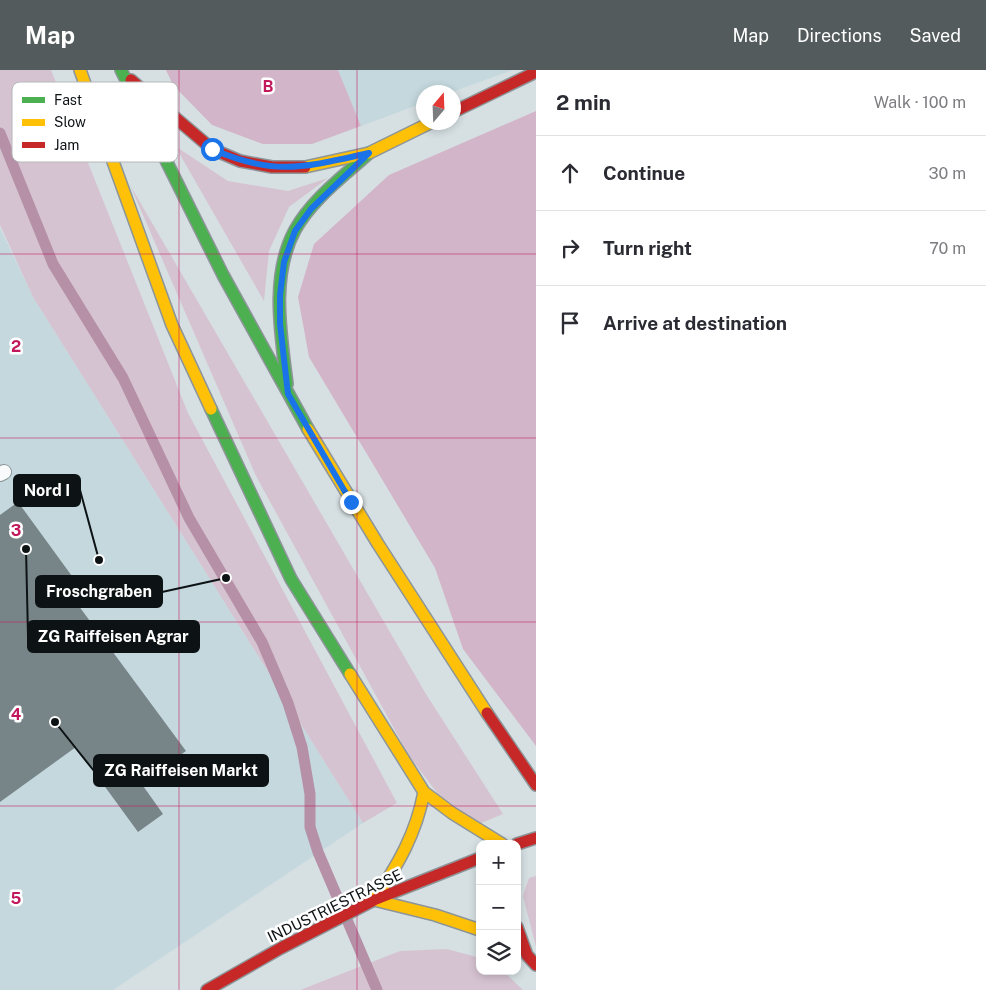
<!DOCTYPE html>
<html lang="en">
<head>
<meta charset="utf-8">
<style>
	:root { --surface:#fff; --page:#f2f2f3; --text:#2b2b33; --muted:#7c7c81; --line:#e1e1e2; --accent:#535b5d }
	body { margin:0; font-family:"Public Sans",sans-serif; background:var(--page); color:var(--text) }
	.controls { position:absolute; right:15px; bottom:15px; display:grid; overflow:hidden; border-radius:10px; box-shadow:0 2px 8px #0003 }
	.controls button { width:45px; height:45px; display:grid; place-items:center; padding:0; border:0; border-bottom:1px solid var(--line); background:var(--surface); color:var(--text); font:25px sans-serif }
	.compass { position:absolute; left:416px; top:15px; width:45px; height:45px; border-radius:50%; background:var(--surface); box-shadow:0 2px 8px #0003; rotate:19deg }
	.stop { position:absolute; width:15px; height:15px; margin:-11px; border:4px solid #1a73e8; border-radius:50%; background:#fff }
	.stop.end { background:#1a73e8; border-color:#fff; box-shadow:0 1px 5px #0008 }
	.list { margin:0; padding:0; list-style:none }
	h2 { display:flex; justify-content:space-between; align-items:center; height:65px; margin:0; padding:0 20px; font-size:21px }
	h2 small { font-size:16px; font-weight:400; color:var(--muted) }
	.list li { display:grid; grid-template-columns:32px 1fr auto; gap:15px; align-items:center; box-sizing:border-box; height:75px; padding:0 20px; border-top:1px solid var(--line) }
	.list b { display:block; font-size:19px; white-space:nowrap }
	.list em { font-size:16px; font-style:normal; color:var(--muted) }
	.icon { flex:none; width:28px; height:28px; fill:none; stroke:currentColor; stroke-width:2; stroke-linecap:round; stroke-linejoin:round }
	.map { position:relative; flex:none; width:536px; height:920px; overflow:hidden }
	header { display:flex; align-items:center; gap:30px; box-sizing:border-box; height:70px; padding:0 25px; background:var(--accent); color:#fff }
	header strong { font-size:24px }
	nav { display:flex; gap:28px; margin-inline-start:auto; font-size:18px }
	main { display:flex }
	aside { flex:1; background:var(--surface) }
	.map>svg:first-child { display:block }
</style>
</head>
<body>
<header>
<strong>Map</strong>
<nav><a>Map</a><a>Directions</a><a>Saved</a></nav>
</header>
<main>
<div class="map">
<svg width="536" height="920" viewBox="0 0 536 920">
	<rect width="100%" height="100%" fill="#d6e0e3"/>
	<!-- built -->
	<path fill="#c4d8dd" d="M 338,0 L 513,0 L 452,22 L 423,22 L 423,33 L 361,56 Z
		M 0,158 L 33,227 L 363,753 L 113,920 L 0,920 Z"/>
	<!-- green -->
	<path fill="#d6c3d1" d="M 0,0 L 51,0 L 188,343 L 397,733 L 363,753 L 33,227 L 0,155 Z
		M 175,76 L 228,111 L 288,121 L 328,108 L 289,137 L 269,181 L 264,231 Z
		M 130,115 L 426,624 L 503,744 L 479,754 L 438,724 L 409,686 L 256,406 Z
		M 536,806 L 536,877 L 523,826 L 529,808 Z
		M 447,879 L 480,888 L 480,901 L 503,901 L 523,920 L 300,920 L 400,881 Z"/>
	<!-- forest -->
	<path fill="#d2b5c8" d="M 166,0 L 338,0 L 361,56 L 312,74 L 263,74 L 212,55 L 173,15 Z
		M 536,41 L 536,676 L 463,579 L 435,498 L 309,287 L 298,227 L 314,174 L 389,105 Z"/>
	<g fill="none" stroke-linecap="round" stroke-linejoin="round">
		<!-- stream -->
		<path stroke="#b590a7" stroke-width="11" d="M 0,63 L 53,194 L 123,308 L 189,448 L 262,572 L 288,633 L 302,677 L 310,724 L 310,757 L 318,782 L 377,920"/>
	</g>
	<!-- building -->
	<path fill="#788588" d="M 18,432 L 77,513 L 67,520 L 186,681 L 141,713 L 163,744 L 138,762 L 76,677 L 0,732 L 0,445 Z"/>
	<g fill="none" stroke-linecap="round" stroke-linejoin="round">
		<defs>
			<path id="lane" d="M 0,404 L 4,402"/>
			<path id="fast" d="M 121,0 L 223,205 L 308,359
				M 287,314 C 281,265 270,206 295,160 C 312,129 344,106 369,83
				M 211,339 L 291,509 L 350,604"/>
			<path id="slow" d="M 80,0 L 172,255 L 211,339
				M 305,97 L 369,83 L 432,52
				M 308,359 L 378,474 L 487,643
				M 350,604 L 424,722 L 452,743 L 502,774
				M 374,830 C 398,795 416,764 424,722
				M 374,830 L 435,845 L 480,860"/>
			<path id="jam" d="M 131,10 L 212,79 L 240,91 L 272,97 L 305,97
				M 453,42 L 536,2
				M 487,643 L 536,715
				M 517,774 L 536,768
				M 517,857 L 527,885 L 536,895
				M 207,920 L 281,878 L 374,830 L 480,788"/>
		</defs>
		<!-- lane casing -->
		<use href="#lane" stroke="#8d9598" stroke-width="16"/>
		<!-- fast casing -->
		<use href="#fast" stroke="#8d9598" stroke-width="14"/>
		<!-- slow casing -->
		<use href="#slow" stroke="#8d9598" stroke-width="14"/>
		<!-- jam casing -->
		<use href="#jam" stroke="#8d9598" stroke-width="14"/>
		<!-- lane -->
		<use href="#lane" stroke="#f9fafb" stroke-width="14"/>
		<!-- fast -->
		<use href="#fast" stroke="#4caf50" stroke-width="11"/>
		<!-- slow -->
		<use href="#slow" stroke="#ffc107" stroke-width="11"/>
		<!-- jam -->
		<use href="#jam" stroke="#c62828" stroke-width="11"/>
	</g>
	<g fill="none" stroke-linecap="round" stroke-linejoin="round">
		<!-- route -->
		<path stroke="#1a73e8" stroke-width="6" d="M 212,79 C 275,107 305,97 369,83 L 311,139 L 295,161 L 284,192 L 280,225 L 280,254 L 288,324 L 351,432"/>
	</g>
	<!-- grid -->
	<path fill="none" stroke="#c2185b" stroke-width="1" stroke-opacity="0.55" d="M 179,0 L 179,920M 357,0 L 357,920M 0,184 L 536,184M 0,368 L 536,368M 0,552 L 536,552M 0,736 L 536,736"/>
	<g text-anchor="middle" stroke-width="5" stroke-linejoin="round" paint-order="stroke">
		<!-- street labels -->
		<g font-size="15" fill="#0d1315" stroke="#fff">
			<text transform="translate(335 836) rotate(-26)" y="5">INDUSTRIESTRASSE</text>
		</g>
	</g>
	<!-- legend -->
	<rect x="12" y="12" width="166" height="80" rx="8" fill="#fff" stroke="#b6b8b9" stroke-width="1"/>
	<rect x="22" y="27" width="23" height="6" fill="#4caf50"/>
	<rect x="22" y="49" width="23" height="7" fill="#ffc107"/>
	<rect x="22" y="72" width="23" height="6" fill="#c62828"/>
	<g font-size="14" fill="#0d1315">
		<text x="54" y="35">Fast</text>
		<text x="54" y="57">Slow</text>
		<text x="54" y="80">Jam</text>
	</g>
	<g font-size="16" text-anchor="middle" font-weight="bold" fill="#c2185b" stroke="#fff" stroke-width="5" stroke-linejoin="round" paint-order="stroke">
		<text x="268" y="22">B</text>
		<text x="16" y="282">2</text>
		<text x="16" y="466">3</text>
		<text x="16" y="650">4</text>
		<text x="16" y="834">5</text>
	</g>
	<!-- callouts -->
	<path fill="none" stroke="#0d1315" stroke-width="2" d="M99 490L80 420M226 508L162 522M26 479L28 566M55 652L94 701"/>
	<g fill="#0d1315" stroke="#fff" stroke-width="2">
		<circle cx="99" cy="490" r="5"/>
		<circle cx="226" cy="508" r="5"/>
		<circle cx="26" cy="479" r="5"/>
		<circle cx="55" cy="652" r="5"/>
	</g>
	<g fill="#0d1315" stroke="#0d1315" stroke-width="2">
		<rect x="14" y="405" width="66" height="31" rx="5"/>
		<rect x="36" y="506" width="126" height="31" rx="5"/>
		<rect x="28" y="551" width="171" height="31" rx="5"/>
		<rect x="94" y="685" width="174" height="31" rx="5"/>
	</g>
	<g font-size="16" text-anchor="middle" font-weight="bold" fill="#fff">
		<text x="47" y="426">Nord I</text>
		<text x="99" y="527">Froschgraben</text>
		<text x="113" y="572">ZG Raiffeisen Agrar</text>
		<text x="181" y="706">ZG Raiffeisen Markt</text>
	</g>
</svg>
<div class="controls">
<button>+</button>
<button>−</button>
<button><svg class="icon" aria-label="layers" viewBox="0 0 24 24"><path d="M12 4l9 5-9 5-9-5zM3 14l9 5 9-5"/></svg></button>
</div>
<svg class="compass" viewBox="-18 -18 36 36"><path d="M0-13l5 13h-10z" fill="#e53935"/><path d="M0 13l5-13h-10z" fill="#7c7c81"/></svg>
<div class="stop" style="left:212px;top:79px"></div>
<div class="stop end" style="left:351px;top:432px"></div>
</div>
<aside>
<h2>2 min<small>Walk · 100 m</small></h2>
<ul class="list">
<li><svg class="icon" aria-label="ahead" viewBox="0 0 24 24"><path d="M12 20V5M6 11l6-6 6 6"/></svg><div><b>Continue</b></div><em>30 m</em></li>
<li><svg class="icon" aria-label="right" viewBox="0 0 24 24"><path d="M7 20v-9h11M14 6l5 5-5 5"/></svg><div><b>Turn right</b></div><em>70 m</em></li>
<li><svg class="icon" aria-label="arrive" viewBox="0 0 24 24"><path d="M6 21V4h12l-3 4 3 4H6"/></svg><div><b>Arrive at destination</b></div></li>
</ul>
</aside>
</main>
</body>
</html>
